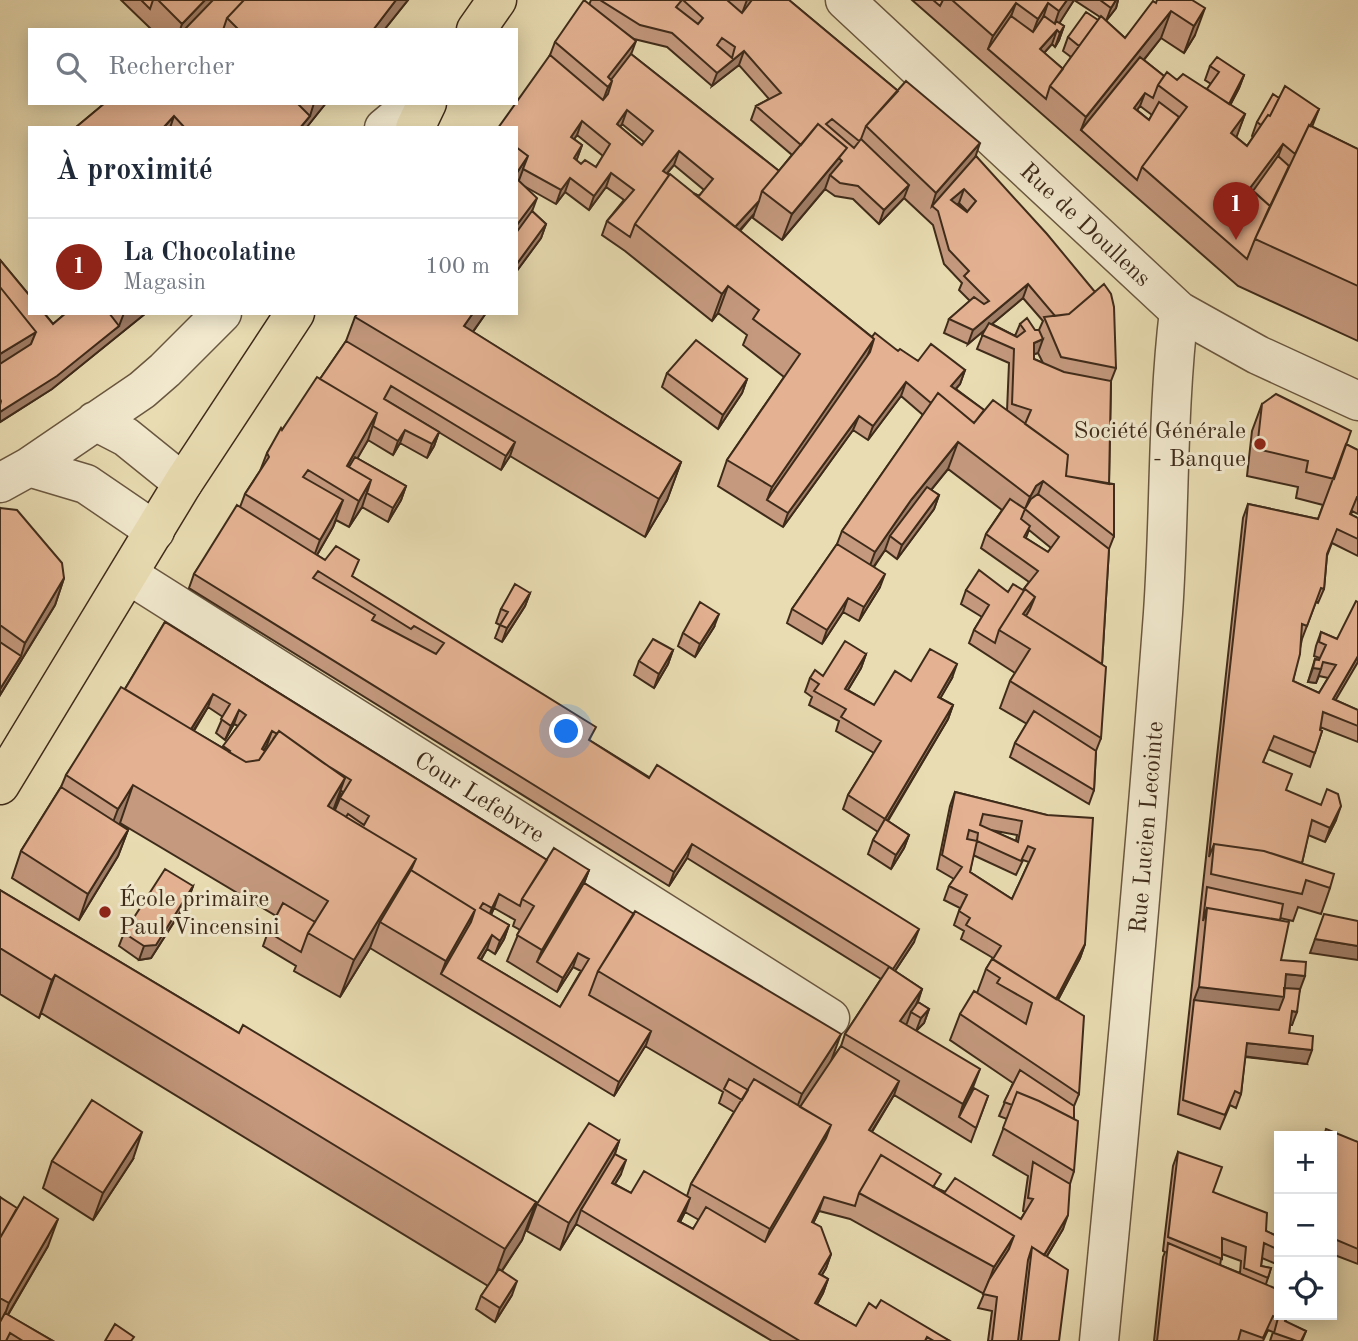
<!DOCTYPE html>
<html lang="fr">
<head>
<meta charset="utf-8">
<style>
	:root { --surface:#fff; --page:#f6f6f7; --text:#1f2937; --muted:#747a83; --line:#e0e1e3; --accent:#8f2418 }
	body { margin:0; font-family:"Old Standard TT",serif; background:var(--page); color:var(--text) }
	.controls { position:absolute; right:21px; bottom:21px; display:grid; overflow:hidden; border-radius:0px; box-shadow:0 4px 18px #0003 }
	.controls button { width:63px; height:63px; display:grid; place-items:center; padding:0; border:0; border-bottom:2px solid var(--line); background:var(--surface); color:var(--text); font:35px sans-serif }
	.you { position:absolute; left:567px; top:732px; width:24px; height:24px; margin:-18px; border:5px solid #fff; border-radius:50%; background:#1a73e8; box-shadow:0 0 0 10px #1a73e833 }
	.badge { display:grid; place-items:center; width:46px; height:46px; border-radius:50%; background:var(--accent); color:#fff; font-size:23px; font-weight:700 }
	.pin { position:absolute; translate:-50% -58px; filter:drop-shadow(0 2px 4px #0008) }
	.pin::after { content:''; position:absolute; top:37px; width:24px; height:21px; background:inherit; clip-path:polygon(0 0,100% 0,50% 100%) }
	.list { margin:0; padding:0; list-style:none }
	h2 { display:flex; justify-content:space-between; align-items:center; height:91px; margin:0; padding:0 28px; font-size:30px }
	h2 small { font-size:23px; font-weight:400; color:var(--muted) }
	.list li { display:grid; grid-template-columns:46px 1fr auto; gap:21px; align-items:center; box-sizing:border-box; height:98px; padding:0 28px; border-top:2px solid var(--line) }
	.list b { display:block; font-size:26px; white-space:nowrap }
	.list p { margin:0; font-size:23px; white-space:nowrap; color:var(--muted) }
	.list em { font-size:23px; font-style:normal; color:var(--muted) }
	.icon { flex:none; width:38px; height:38px; fill:none; stroke:currentColor; stroke-width:2; stroke-linecap:round; stroke-linejoin:round }
	.map { position:relative; flex:none; width:1358px; height:1341px; overflow:hidden }
	.search { position:absolute; background:var(--surface); box-shadow:0 4px 18px #0003; left:28px; top:28px; width:490px; height:77px; display:flex; align-items:center; gap:18px; box-sizing:border-box; padding:0 24px; border-radius:0px; color:var(--muted); font-size:26px }
	.panel { position:absolute; background:var(--surface); box-shadow:0 4px 18px #0003; left:28px; top:126px; width:490px; height:189px; border-radius:0px }
	.map>svg:first-child { display:block }
</style>
</head>
<body>
<div class="map">
<svg width="1358" height="1341" viewBox="0 0 1358 1341">
	<rect width="100%" height="100%" fill="#e9dcb2"/>
	<filter id="stains"><feTurbulence type="fractalNoise" baseFrequency=".00286" numOctaves="4"/><feColorMatrix values="0 0 0 0 .2 0 0 0 0 .09 0 0 0 0 .02 0 0 0 .5 -.17"/></filter>
	<radialGradient id="worn" r=".72"><stop offset=".6" stop-color="#630" stop-opacity="0"/><stop offset="1" stop-color="#630" stop-opacity=".3"/></radialGradient>
	<g fill="none" stroke-linecap="round" stroke-linejoin="round">
		<defs>
			<g id="minor">
				<path id="s1" d="M 845,0 L 1179,311 L 1258,355 L 1358,401"/>
				<path id="s2" d="M 129,575 L 830,1018"/>
				<path id="s3" d="M 1099,1341 C 1123,1098 1145,856 1163,613 C 1170,512 1167,411 1179,311"/>
			</g>
			<path id="tertiary" d="M 384,128 L 414,103
				M 95,421 L 126,437 L 183,483
				M 29,467 L 86,484 L 155,531
				M 0,483 L 29,467 L 142,390 L 165,370 L 222,313"/>
			<path id="primary" d="M 476,30 L 497,0
				M 415,128 L 427,103
				M 0,785 L 183,483 L 295,313"/>
		</defs>
		<!-- minor casing -->
		<use href="#minor" stroke="#6a5740" stroke-width="41"/>
		<!-- tertiary casing -->
		<use href="#tertiary" stroke="#6a5740" stroke-width="41"/>
		<!-- primary casing -->
		<use href="#primary" stroke="#3f2b1a" stroke-width="41"/>
		<!-- minor -->
		<use href="#minor" stroke="#f1e8cd" stroke-width="38"/>
		<!-- tertiary -->
		<use href="#tertiary" stroke="#f1e8cd" stroke-width="38"/>
		<!-- primary -->
		<use href="#primary" stroke="#e9dcb2" stroke-width="38"/>
	</g>
	<!-- wall -->
	<path fill="#c4997e" stroke="#3f2b1a" stroke-width="2" fill-rule="evenodd" d="M 121,0 L 408,0 L 384,30 L 152,30 Z
		M 591,0 L 789,0 L 976,156 L 1116,368 L 1111,381 L 1109,484 L 1114,536 L 1109,549 L 1102,664 L 1101,738 L 1096,751 L 1094,790 L 1089,804 L 1010,757 L 1015,743 L 1027,724 L 1000,708 L 1010,681 L 1015,673 L 969,643 L 974,630 L 982,617 L 961,604 L 966,590 L 1008,592 L 1023,590 L 1029,582 L 981,548 L 986,534 L 1002,510 L 948,469 L 931,490 L 939,495 L 934,509 L 897,559 L 885,550 L 874,567 L 880,587 L 859,621 L 843,612 L 822,644 L 787,623 L 792,609 L 837,544 L 842,531 L 923,415 L 901,396 L 868,440 L 853,430 L 783,527 L 718,486 L 727,460 L 784,377 L 743,345 L 747,335 L 718,313 L 712,321 L 625,251 L 602,235 L 607,221 L 624,200 L 606,187 L 589,210 L 565,192 L 556,204 L 524,186 L 532,211 L 546,224 L 541,238 L 516,272 L 516,128 L 550,55 L 555,42 L 589,5 ZM 624,32 L 634,39 L 667,47 L 712,86 L 739,65 L 769,99 L 756,106 L 751,120 L 792,155 L 779,171 L 631,54 ZM 622,124 L 644,142 L 642,145 L 620,127 ZM 577,135 L 603,156 L 596,167 L 581,164 L 576,161 L 582,145 L 574,139 ZM 674,165 L 704,190 L 699,196 L 693,193 L 667,173 ZM 825,189 L 835,196 L 853,199 L 879,224 L 904,198 L 933,225 L 944,264 L 962,283 L 959,290 L 970,301 L 949,319 L 944,333 L 968,344 L 985,329 L 977,349 L 1009,363 L 1007,411 L 984,410 L 956,389 L 960,384 L 965,370 L 918,361 L 898,351 L 872,337 L 740,231 L 754,214 L 753,218 L 782,240 ZM 959,203 L 967,211 L 967,212 L 957,204 ZM 1023,298 L 1043,321 L 1039,330 L 1035,330 L 1020,324 L 1015,336 L 992,324 ZM 1038,353 L 1043,363 L 1034,359 L 1034,354 ZM 1029,530 L 1051,548 L 1048,552 L 1026,538 Z
		M 912,0 L 1074,0 L 1059,23 L 1064,26 L 1059,40 L 1055,47 L 1052,44 L 1044,53 L 1063,69 L 1071,57 L 1063,51 L 1068,37 L 1098,20 L 1100,17 L 1074,0 L 1118,0 L 1116,8 L 1106,21 L 1125,38 L 1156,3 L 1192,0 L 1195,35 L 1184,53 L 1161,38 L 1144,60 L 1164,76 L 1207,89 L 1211,84 L 1205,80 L 1210,66 L 1244,75 L 1239,88 L 1230,105 L 1245,114 L 1236,137 L 1247,146 L 1253,137 L 1252,136 L 1257,122 L 1279,98 L 1319,109 L 1312,127 L 1358,149 L 1358,341 L 1238,286 ZM 1140,106 L 1152,115 L 1149,120 L 1137,110 Z
		M 105,103 L 326,103 L 306,128 L 75,128 Z
		M 0,260 L 53,324 L 66,313 L 146,313 L 52,389 L 0,422 Z
		M 358,313 L 486,313 L 473,332 L 681,462 L 667,500 L 645,537 L 510,456 L 501,470 L 386,400 L 439,432 L 434,446 L 427,458 L 400,443 L 393,455 L 368,440 L 357,458 L 406,486 L 401,500 L 388,522 L 362,507 L 349,527 L 336,520 L 333,527 L 317,555 L 353,577 L 591,741 L 914,942 L 895,971 L 922,989 L 918,1002 L 929,1009 L 924,1023 L 916,1031 L 971,1093 L 988,1096 L 971,1142 L 894,1095 L 872,1132 L 936,1188 L 945,1192 L 1021,1219 L 1025,1212 L 1023,1211 L 1028,1176 L 993,1155 L 1007,1119 L 999,1116 L 1013,1083 L 950,1040 L 960,1014 L 977,993 L 986,969 L 993,958 L 961,939 L 964,931 L 954,925 L 960,908 L 944,900 L 949,886 L 954,879 L 937,869 L 950,806 L 955,792 L 1047,815 L 1085,944 L 1080,958 L 1058,1000 L 1079,1094 L 1074,1106 L 1074,1171 L 1070,1184 L 1063,1229 L 1047,1256 L 1059,1341 L 988,1341 L 992,1311 L 978,1308 L 984,1294 L 850,1219 L 819,1211 L 813,1223 L 831,1254 L 826,1268 L 822,1275 L 828,1279 L 823,1293 L 817,1304 L 856,1326 L 876,1308 L 950,1341 L 772,1341 L 576,1224 L 560,1250 L 527,1231 L 537,1204 L 619,1141 L 615,1154 L 621,1174 L 615,1184 L 631,1193 L 687,1196 L 691,1184 L 734,1112 L 719,1103 L 723,1092 L 645,1046 L 614,1096 L 370,948 L 340,997 L 294,971 L 296,966 L 263,946 L 268,932 L 276,916 L 120,823 L 119,824 L 128,830 L 118,856 L 79,920 L 12,878 L 21,851 L 61,787 L 66,775 L 125,689 L 165,622 L 547,860 L 589,870 L 584,883 L 832,1059 L 841,1046 L 845,1034 L 881,979 L 687,858 L 669,886 L 189,588 L 194,574 L 240,507 L 245,494 L 260,471 L 267,453 L 282,430 L 320,379 L 346,341 L 355,317 ZM 208,707 L 223,717 L 216,733 L 225,740 L 234,724 L 238,726 L 223,748 L 194,731 ZM 341,791 L 343,792 L 340,798 L 335,810 L 334,809 ZM 991,830 L 1017,835 L 1016,841 ZM 973,855 L 1016,875 L 1023,860 L 1029,862 L 1012,899 L 970,872 ZM 494,908 L 515,920 L 513,926 L 520,930 L 507,961 L 557,992 L 573,967 L 581,971 L 560,1007 L 481,960 L 487,949 L 495,954 L 504,939 L 509,925 L 491,915 ZM 685,1212 L 699,1220 L 693,1229 L 680,1222 Z
		M 667,373 L 747,379 L 742,393 L 718,429 L 662,387 Z
		M 1262,404 L 1358,450 L 1358,514 L 1352,511 L 1351,515 L 1358,518 L 1358,556 L 1332,543 L 1327,556 L 1324,589 L 1318,603 L 1316,602 L 1302,639 L 1293,681 L 1319,693 L 1328,678 L 1319,676 L 1316,683 L 1308,682 L 1315,659 L 1319,660 L 1320,658 L 1314,656 L 1316,646 L 1321,632 L 1337,639 L 1335,700 L 1358,710 L 1358,742 L 1320,727 L 1320,730 L 1322,731 L 1310,767 L 1268,749 L 1263,762 L 1286,790 L 1336,820 L 1325,842 L 1308,835 L 1302,863 L 1330,888 L 1321,914 L 1298,907 L 1293,921 L 1280,918 L 1281,960 L 1300,989 L 1292,1025 L 1290,1025 L 1289,1033 L 1307,1064 L 1245,1057 L 1241,1094 L 1236,1108 L 1230,1105 L 1220,1129 L 1178,1114 L 1243,518 L 1248,504 L 1318,519 L 1323,505 L 1296,498 L 1298,487 L 1247,476 L 1252,431 Z
		M 0,508 L 64,578 L 55,605 L 0,695 Z
		M 530,593 L 525,606 L 502,642 L 495,638 L 500,625 L 496,623 L 501,609 Z
		M 714,627 L 695,657 L 678,646 L 683,633 Z
		M 673,650 L 668,664 L 654,688 L 634,675 L 639,661 Z
		M 866,654 L 861,668 L 848,690 L 874,705 L 911,681 L 952,678 L 940,698 L 953,705 L 948,719 L 888,821 L 909,835 L 904,848 L 891,869 L 868,854 L 873,840 L 878,832 L 843,809 L 848,795 L 874,753 L 836,731 L 839,721 L 809,705 L 812,697 L 805,692 L 810,678 L 823,676 Z
		M 193,886 L 188,900 L 151,958 L 139,960 L 119,946 L 124,933 Z
		M 0,890 L 239,1033 L 536,1202 L 522,1240 L 502,1271 L 512,1295 L 495,1322 L 476,1309 L 481,1296 L 488,1286 L 41,1013 L 39,1018 L 0,994 Z
		M 1332,1136 L 1358,1142 L 1358,1264 L 1332,1254 Z
		M 1178,1152 L 1213,1192 L 1266,1231 L 1279,1237 L 1279,1254 L 1276,1264 L 1262,1258 L 1261,1266 L 1271,1268 L 1266,1284 L 1288,1315 L 1285,1322 L 1306,1331 L 1302,1341 L 1270,1341 L 1273,1332 L 1268,1330 L 1263,1341 L 1154,1341 L 1163,1257 L 1165,1252 L 1163,1251 L 1173,1166 ZM 1222,1254 L 1241,1261 L 1240,1273 L 1220,1265 Z
		M 133,1159 L 93,1220 L 43,1188 L 52,1161 Z
		M 0,1197 L 48,1246 L 8,1315 L 53,1341 L 0,1341 Z"/>
	<!-- shaded-wall -->
	<path fill="#a07d66" stroke="#3f2b1a" stroke-width="2" d="M 205,0 L 221,0 L 193,30 L 180,30 L 182,24 Z
		M 396,0 L 408,0 L 384,30 L 373,30 Z
		M 747,0 L 757,0 L 737,27 Z
		M 1067,0 L 1074,0 L 1050,38 L 1059,11 Z
		M 1116,0 L 1118,0 L 1116,8 L 1106,21 L 1111,8 Z
		M 1016,3 L 1006,30 L 988,49 L 993,36 Z
		M 1048,3 L 1039,30 L 1028,45 L 1038,19 Z
		M 1205,8 L 1195,35 L 1184,53 L 1194,26 Z
		M 1171,11 L 1161,38 L 1085,133 L 1081,130 L 1086,117 Z
		M 1064,26 L 1059,40 L 1055,47 L 1060,33 Z
		M 1057,30 L 1052,44 L 1035,63 L 1040,49 Z
		M 636,41 L 626,68 L 598,114 L 608,87 L 608,77 Z
		M 744,51 L 739,65 L 712,86 L 717,73 Z
		M 1244,75 L 1239,88 L 1223,119 L 1228,105 Z
		M 1145,93 L 1140,106 L 1129,121 L 1134,108 Z
		M 314,103 L 326,103 L 306,128 L 300,128 L 310,116 Z
		M 627,110 L 622,124 L 612,138 L 617,124 Z
		M 1245,114 L 1235,141 L 1231,133 Z
		M 174,116 L 170,128 L 163,128 Z
		M 582,121 L 577,135 L 566,151 L 571,137 Z
		M 980,143 L 971,170 L 932,206 L 936,193 Z
		M 1283,144 L 1273,170 L 1249,204 L 1250,188 Z
		M 582,145 L 577,159 L 569,172 L 574,158 Z
		M 847,148 L 837,174 L 830,175 L 825,189 L 782,240 L 792,214 Z
		M 679,151 L 674,165 L 658,184 L 663,171 Z
		M 528,156 L 518,183 L 516,185 L 516,174 Z
		M 611,173 L 606,187 L 589,210 L 594,196 Z
		M 570,178 L 565,192 L 556,204 L 561,190 Z
		M 909,185 L 904,198 L 879,224 L 884,210 Z
		M 964,189 L 959,203 L 946,214 L 951,200 Z
		M 537,198 L 527,225 L 516,239 L 516,226 Z
		M 759,201 L 754,214 L 722,250 L 727,236 Z
		M 546,224 L 541,238 L 516,272 L 516,265 Z
		M 1028,284 L 1023,298 L 968,344 L 973,330 Z
		M 728,286 L 718,313 L 712,321 L 722,294 Z
		M 124,313 L 146,313 L 52,389 L 0,422 L 0,412 L 119,326 Z
		M 473,313 L 486,313 L 450,364 L 464,326 Z
		M 36,332 L 26,358 L 0,375 L 0,354 Z
		M 874,339 L 864,365 L 767,500 L 772,487 Z
		M 1043,339 L 1038,353 L 1029,356 L 1034,343 Z
		M 965,370 L 960,384 L 946,400 L 951,386 Z
		M 747,379 L 742,393 L 718,429 L 723,415 Z
		M 906,382 L 901,396 L 868,440 L 873,426 Z
		M 377,413 L 368,440 L 345,480 L 347,466 Z
		M 859,416 L 853,430 L 783,527 L 788,513 Z
		M 405,430 L 400,443 L 393,455 L 398,441 Z
		M 439,432 L 434,446 L 427,458 L 432,444 Z
		M 515,442 L 510,456 L 501,470 L 506,456 Z
		M 958,442 L 948,469 L 901,527 L 890,536 L 885,550 L 865,579 L 875,552 L 911,500 Z
		M 681,462 L 667,500 L 645,537 L 659,499 Z
		M 371,480 L 362,507 L 349,527 L 359,501 Z
		M 1043,481 L 1033,508 L 1025,509 L 1030,497 L 1036,486 Z
		M 406,486 L 401,500 L 388,522 L 393,508 Z
		M 939,495 L 934,509 L 897,559 L 902,545 Z
		M 343,500 L 333,527 L 310,567 L 320,540 Z
		M 885,574 L 880,587 L 859,621 L 864,607 Z
		M 64,578 L 55,605 L 0,695 L 0,689 L 21,656 L 25,643 Z
		M 530,593 L 525,606 L 502,642 L 507,628 Z
		M 1035,597 L 1025,623 L 1023,614 Z
		M 848,598 L 843,612 L 822,644 L 827,630 Z
		M 719,614 L 714,627 L 695,657 L 700,644 Z
		M 673,650 L 668,664 L 654,688 L 659,674 Z
		M 866,654 L 861,668 L 840,703 L 845,689 Z
		M 1358,656 L 1358,662 L 1328,713 L 1333,699 Z
		M 957,664 L 952,678 L 933,711 L 938,697 Z
		M 1313,668 L 1321,669 L 1316,683 L 1308,682 Z
		M 213,694 L 208,707 L 180,752 L 186,738 Z
		M 953,705 L 948,719 L 880,833 L 885,819 Z
		M 239,710 L 234,724 L 225,740 L 231,726 Z
		M 560,722 L 555,736 L 547,749 L 552,735 Z
		M 272,731 L 267,745 L 257,762 L 262,749 Z
		M 345,778 L 331,816 L 328,806 Z
		M 133,785 L 120,823 L 104,846 L 118,809 Z
		M 1341,806 L 1336,820 L 1325,842 L 1330,828 Z
		M 128,830 L 118,856 L 79,920 L 88,894 Z
		M 909,835 L 904,848 L 891,869 L 896,855 Z
		M 692,844 L 687,858 L 669,886 L 674,872 Z
		M 416,859 L 402,897 L 380,922 L 370,948 L 340,997 L 354,960 Z
		M 589,870 L 579,897 L 537,962 L 542,950 Z
		M 193,886 L 188,900 L 151,958 L 139,960 L 144,946 Z
		M 499,894 L 494,908 L 487,921 L 492,908 Z
		M 475,910 L 466,936 L 441,974 L 446,961 Z
		M 509,925 L 504,939 L 495,954 L 500,941 Z
		M 919,929 L 914,942 L 887,983 L 892,969 Z
		M 492,935 L 487,949 L 473,972 L 478,958 Z
		M 1315,939 L 1358,946 L 1358,960 L 1310,953 Z
		M 1085,944 L 1080,958 L 1045,1024 L 1050,1010 Z
		M 578,953 L 573,967 L 557,992 L 563,978 Z
		M 1286,974 L 1305,976 L 1295,1003 L 1274,1024 L 1194,1000 L 1199,987 Z
		M 55,975 L 41,1013 L 39,1018 L 52,980 Z
		M 922,989 L 913,1013 L 911,1012 L 907,1023 L 890,1048 L 900,1021 Z
		M 929,1009 L 924,1023 L 916,1031 L 921,1018 Z
		M 1292,1011 L 1297,1012 L 1292,1025 L 1287,1025 Z
		M 651,1031 L 646,1045 L 614,1096 L 619,1082 Z
		M 841,1034 L 827,1072 L 793,1118 L 802,1094 Z
		M 1247,1043 L 1312,1050 L 1307,1064 L 1242,1056 Z
		M 980,1069 L 970,1095 L 959,1117 L 963,1104 Z
		M 899,1081 L 894,1095 L 864,1144 L 869,1130 Z
		M 831,1125 L 821,1152 L 760,1256 L 770,1229 Z
		M 142,1132 L 133,1159 L 93,1220 L 103,1193 Z
		M 619,1141 L 610,1168 L 581,1210 L 576,1224 L 560,1250 L 569,1223 Z
		M 626,1160 L 621,1174 L 607,1197 L 612,1183 Z
		M 824,1197 L 819,1211 L 807,1236 L 812,1222 Z
		M 690,1198 L 685,1212 L 673,1235 L 678,1221 Z
		M 536,1202 L 522,1240 L 491,1287 L 505,1249 Z
		M 1068,1215 L 1063,1229 L 1032,1281 L 1037,1267 Z
		M 58,1219 L 48,1246 L 0,1328 L 9,1303 Z
		M 1014,1236 L 1004,1263 L 984,1294 L 994,1267 Z
		M 831,1254 L 826,1268 L 814,1288 L 819,1274 Z
		M 828,1279 L 823,1293 L 810,1317 L 815,1303 Z
		M 517,1281 L 512,1295 L 495,1322 L 500,1308 Z"/>
	<!-- building -->
	<path fill="#e4b292" stroke="#3f2b1a" stroke-width="2" fill-rule="evenodd" d="M 141,0 L 153,0 L 150,9 Z
		M 158,0 L 205,0 L 182,24 Z
		M 213,0 L 244,0 L 227,18 L 223,30 L 184,30 Z
		M 244,0 L 396,0 L 373,30 L 239,30 L 227,18 Z
		M 584,0 L 636,41 L 608,77 L 612,81 L 608,87 L 555,42 Z
		M 600,0 L 682,0 L 676,7 L 698,24 L 703,18 L 683,0 L 727,0 L 742,13 L 752,0 L 789,0 L 898,91 L 866,126 L 861,139 L 859,141 L 832,119 L 826,124 L 854,148 L 861,139 L 909,185 L 884,210 L 858,186 L 840,183 L 830,175 L 842,161 L 839,158 L 847,148 L 818,124 L 801,145 L 756,106 L 781,93 L 744,51 L 717,73 L 672,33 L 640,25 ZM 722,38 L 735,47 L 732,58 L 717,45 Z
		M 933,0 L 943,0 L 940,6 Z
		M 952,0 L 1067,0 L 1059,11 L 1048,3 L 1038,19 L 1016,3 L 993,36 Z
		M 1100,0 L 1116,0 L 1111,8 Z
		M 1157,0 L 1192,0 L 1205,8 L 1194,26 L 1171,11 L 1086,117 L 1050,86 L 1101,16 L 1125,38 L 1153,1 L 1156,3 Z
		M 1086,12 L 1098,20 L 1079,46 L 1068,37 Z
		M 1011,16 L 1033,32 L 1044,16 L 1055,24 L 1056,21 L 1064,26 L 1060,33 L 1057,30 L 1040,49 L 1063,69 L 1050,86 L 1046,99 L 988,49 Z
		M 631,54 L 779,171 L 762,191 L 759,201 L 735,227 L 693,193 L 699,196 L 713,179 L 679,151 L 663,171 L 669,175 L 635,224 L 630,237 L 607,221 L 634,190 L 611,173 L 594,196 L 570,178 L 561,190 L 523,169 L 528,156 L 516,147 L 516,128 L 498,128 L 550,55 L 603,100 L 608,94 L 612,81 L 611,80 ZM 627,110 L 653,131 L 642,145 L 617,124 ZM 582,121 L 610,144 L 596,167 L 585,160 L 581,164 L 574,158 L 582,145 L 571,137 Z
		M 1140,57 L 1164,76 L 1158,85 L 1153,98 L 1145,93 L 1134,108 L 1149,120 L 1159,102 L 1179,117 L 1142,167 L 1137,180 L 1081,130 Z
		M 1217,57 L 1244,75 L 1229,104 L 1207,89 L 1219,72 L 1210,66 Z
		M 1167,72 L 1177,80 L 1183,74 L 1245,114 L 1231,133 L 1247,146 L 1268,115 L 1270,116 L 1285,86 L 1319,109 L 1310,126 L 1309,125 L 1295,154 L 1283,144 L 1250,188 L 1270,206 L 1255,239 L 1247,259 L 1142,167 L 1187,107 L 1158,85 Z
		M 906,81 L 980,143 L 936,193 L 866,126 Z
		M 1273,94 L 1279,98 L 1270,116 L 1268,115 L 1261,125 L 1257,122 Z
		M 105,103 L 297,103 L 310,116 L 300,128 L 185,128 L 174,116 L 163,128 L 75,128 Z
		M 818,124 L 847,148 L 792,214 L 762,191 Z
		M 1309,125 L 1358,149 L 1358,286 L 1255,239 Z
		M 516,147 L 528,156 L 516,174 Z
		M 976,156 L 1047,234 L 1095,292 L 1069,314 L 1055,316 L 1028,284 L 973,330 L 949,319 L 974,297 L 984,304 L 989,301 L 964,276 L 969,271 L 949,250 L 938,211 L 932,206 ZM 964,189 L 976,201 L 967,212 L 951,200 Z
		M 1278,156 L 1289,166 L 1270,206 L 1253,191 Z
		M 670,174 L 874,339 L 772,487 L 727,460 L 800,354 L 753,319 L 759,310 L 728,286 L 722,294 L 635,224 Z
		M 516,178 L 537,198 L 516,226 Z
		M 532,211 L 546,224 L 516,265 L 516,233 Z
		M 0,260 L 30,296 L 30,313 L 44,313 L 53,324 L 66,313 L 109,313 L 119,326 L 57,376 L 0,412 L 0,405 L 1,401 L 0,399 L 0,364 L 31,344 L 36,332 L 0,287 Z
		M 1104,284 L 1111,294 L 1114,307 L 1116,368 L 1061,357 L 1044,317 L 1069,314 Z
		M 0,287 L 36,332 L 0,354 Z
		M 358,313 L 473,313 L 464,326 L 681,462 L 659,499 L 355,317 Z
		M 1027,318 L 1035,330 L 1039,330 L 1043,339 L 1034,343 L 1034,359 L 1064,372 L 1111,381 L 1109,484 L 1066,476 L 1068,455 L 1025,424 L 1031,410 L 1012,404 L 1014,349 L 982,335 L 989,323 L 1017,337 L 1025,331 L 1020,324 Z
		M 875,333 L 898,351 L 900,349 L 918,361 L 931,344 L 965,370 L 951,386 L 984,410 L 974,423 L 938,393 L 931,403 L 906,382 L 873,426 L 859,416 L 788,513 L 767,500 L 870,352 L 874,339 L 872,337 Z
		M 696,340 L 747,379 L 723,415 L 667,373 Z
		M 346,341 L 515,442 L 506,456 L 391,386 L 384,399 L 439,432 L 432,444 L 405,430 L 398,441 L 373,426 L 377,413 L 320,379 Z
		M 317,377 L 377,413 L 347,466 L 371,480 L 359,501 L 308,470 L 303,477 L 343,500 L 320,540 L 245,494 L 269,457 L 267,453 L 281,428 L 282,430 Z
		M 938,393 L 974,423 L 993,400 L 1068,455 L 1066,476 L 1114,484 L 1114,536 L 1043,481 L 1036,486 L 1030,497 L 958,442 L 911,500 L 875,552 L 842,531 Z
		M 1276,394 L 1351,431 L 1334,479 L 1306,472 L 1308,461 L 1257,449 L 1262,404 Z
		M 1346,444 L 1358,450 L 1358,497 L 1357,497 L 1350,514 L 1358,518 L 1358,539 L 1337,529 L 1327,554 L 1324,589 L 1321,588 L 1307,626 L 1302,624 L 1300,654 L 1293,681 L 1319,693 L 1336,665 L 1323,662 L 1321,669 L 1313,668 L 1315,659 L 1319,660 L 1326,645 L 1319,642 L 1321,632 L 1337,639 L 1356,601 L 1358,602 L 1358,656 L 1333,699 L 1358,710 L 1358,726 L 1323,712 L 1320,730 L 1322,731 L 1315,753 L 1274,736 L 1263,762 L 1292,774 L 1286,790 L 1321,805 L 1327,789 L 1338,794 L 1341,806 L 1330,828 L 1312,820 L 1302,863 L 1264,851 L 1214,844 L 1209,857 L 1248,504 L 1318,519 Z
		M 355,457 L 406,486 L 393,508 L 367,493 L 371,480 L 349,467 Z
		M 927,487 L 939,495 L 902,545 L 890,536 Z
		M 1038,494 L 1109,549 L 1102,664 L 1026,616 L 1030,609 L 1035,597 L 1025,589 L 999,630 L 995,643 L 974,630 L 989,605 L 966,590 L 979,570 L 1008,592 L 1013,584 L 1023,590 L 1038,571 L 986,534 L 1010,499 L 1025,509 L 1021,519 L 1030,526 L 1024,537 L 1048,552 L 1059,537 L 1025,509 L 1031,499 Z
		M 237,505 L 325,560 L 336,546 L 359,560 L 352,576 L 596,727 L 589,740 L 649,778 L 657,765 L 919,929 L 893,969 L 692,844 L 674,872 L 194,574 ZM 318,571 L 411,629 L 414,626 L 444,643 L 436,654 L 372,620 L 375,615 L 313,578 ZM 560,722 L 569,728 L 561,740 L 552,735 Z
		M 0,508 L 17,510 L 62,563 L 64,578 L 25,643 L 0,625 Z
		M 837,544 L 885,574 L 864,607 L 848,598 L 827,630 L 792,609 Z
		M 515,584 L 530,593 L 507,628 L 500,625 L 508,612 L 501,609 Z
		M 1025,589 L 1035,597 L 1023,614 L 1106,667 L 1101,738 L 1010,681 L 1030,649 L 999,630 Z
		M 700,602 L 719,614 L 700,644 L 683,633 Z
		M 165,622 L 547,860 L 522,899 L 520,906 L 499,894 L 492,908 L 483,903 L 480,908 L 509,925 L 500,941 L 492,935 L 478,958 L 560,1007 L 589,959 L 578,953 L 563,978 L 537,962 L 584,883 L 634,914 L 598,971 L 589,995 L 651,1031 L 619,1082 L 441,974 L 471,922 L 475,910 L 411,870 L 416,859 L 346,817 L 348,814 L 364,825 L 369,816 L 340,798 L 351,780 L 325,764 L 279,731 L 273,739 L 277,734 L 272,731 L 262,749 L 265,751 L 259,760 L 246,762 L 229,752 L 230,751 L 223,746 L 246,715 L 239,710 L 231,726 L 221,719 L 230,704 L 213,694 L 191,729 L 125,689 Z
		M 653,639 L 673,650 L 659,674 L 639,661 Z
		M 845,641 L 866,654 L 845,689 L 874,705 L 895,671 L 911,681 L 930,649 L 957,664 L 938,697 L 953,705 L 885,819 L 909,835 L 896,855 L 873,840 L 885,819 L 848,795 L 881,741 L 841,717 L 846,709 L 814,691 L 819,684 L 810,678 L 815,670 L 823,676 Z
		M 0,642 L 21,656 L 0,689 Z
		M 121,687 L 246,762 L 259,760 L 279,731 L 345,778 L 328,806 L 416,859 L 354,960 L 308,933 L 328,901 L 133,785 L 118,809 L 66,775 Z
		M 1034,711 L 1096,751 L 1094,790 L 1015,743 Z
		M 61,787 L 128,830 L 88,894 L 21,851 Z
		M 955,792 L 1047,815 L 1093,818 L 1085,944 L 1056,999 L 993,959 L 1001,946 L 966,925 L 970,918 L 959,911 L 967,895 L 949,886 L 962,867 L 942,855 ZM 983,814 L 1022,821 L 1018,842 L 980,825 ZM 969,830 L 978,833 L 977,841 L 1021,861 L 1028,846 L 1035,849 L 1012,899 L 970,872 L 977,841 L 967,839 Z
		M 1214,844 L 1264,851 L 1334,874 L 1330,888 L 1306,880 L 1302,894 L 1211,874 Z
		M 554,848 L 589,870 L 542,950 L 517,935 L 534,906 L 522,899 Z
		M 165,869 L 193,886 L 156,945 L 144,946 L 124,933 Z
		M 411,870 L 475,910 L 446,961 L 380,922 Z
		M 1207,887 L 1283,904 L 1280,920 L 1207,908 L 1203,921 Z
		M 0,890 L 239,1033 L 243,1025 L 536,1202 L 505,1249 L 55,975 L 52,980 L 0,948 Z
		M 283,903 L 315,922 L 308,933 L 301,952 L 268,932 Z
		M 1207,908 L 1289,922 L 1281,960 L 1306,962 L 1305,976 L 1286,974 L 1284,997 L 1199,987 Z
		M 635,911 L 841,1034 L 802,1094 L 598,971 Z
		M 1324,914 L 1358,921 L 1358,946 L 1315,939 Z
		M 992,959 L 1084,1016 L 1079,1094 L 960,1014 L 974,991 L 1026,1024 L 1032,1003 L 997,983 L 1000,978 L 986,969 Z
		M 889,967 L 922,989 L 900,1021 L 980,1069 L 963,1104 L 845,1034 Z
		M 1284,988 L 1300,989 L 1297,1012 L 1292,1011 L 1289,1033 L 1313,1036 L 1312,1050 L 1247,1043 L 1241,1094 L 1235,1091 L 1225,1115 L 1183,1100 L 1194,1000 L 1279,1010 L 1284,997 Z
		M 918,1002 L 929,1009 L 921,1018 L 911,1012 Z
		M 841,1046 L 899,1081 L 869,1130 L 941,1174 L 933,1187 L 945,1192 L 955,1178 L 1021,1219 L 1033,1199 L 1028,1198 L 1033,1162 L 1070,1184 L 1068,1215 L 1044,1255 L 1032,1247 L 1028,1260 L 1018,1341 L 992,1341 L 997,1297 L 983,1294 L 989,1280 L 1009,1249 L 1014,1236 L 881,1155 L 859,1193 L 855,1206 L 824,1197 L 812,1222 L 821,1227 L 831,1254 L 819,1274 L 828,1279 L 815,1303 L 856,1326 L 869,1303 L 876,1308 L 881,1300 L 950,1341 L 934,1341 L 927,1337 L 925,1341 L 800,1341 L 581,1210 L 615,1154 L 626,1160 L 612,1183 L 631,1193 L 644,1171 L 690,1198 L 678,1221 L 693,1229 L 706,1207 L 765,1242 L 826,1138 L 831,1125 L 800,1107 Z
		M 1020,1070 L 1074,1106 L 1074,1119 L 1039,1101 L 1017,1092 L 1012,1105 L 1004,1102 Z
		M 729,1079 L 748,1090 L 742,1100 L 724,1089 Z
		M 754,1079 L 831,1125 L 770,1229 L 691,1184 Z
		M 974,1088 L 988,1096 L 976,1128 L 959,1117 Z
		M 1017,1092 L 1039,1101 L 1078,1121 L 1074,1171 L 1003,1128 Z
		M 92,1100 L 142,1132 L 103,1193 L 52,1161 Z
		M 589,1123 L 619,1141 L 569,1223 L 537,1204 Z
		M 1326,1129 L 1358,1142 L 1358,1249 L 1332,1238 L 1332,1136 L 1324,1136 Z
		M 1178,1152 L 1222,1167 L 1213,1192 L 1267,1213 L 1266,1231 L 1279,1237 L 1279,1250 L 1264,1243 L 1261,1266 L 1271,1268 L 1268,1278 L 1244,1268 L 1246,1247 L 1222,1238 L 1222,1259 L 1168,1237 Z
		M 881,1155 L 1014,1236 L 994,1267 L 859,1193 Z
		M 0,1197 L 17,1208 L 0,1238 Z
		M 24,1197 L 58,1219 L 9,1303 L 0,1298 L 0,1238 Z
		M 1168,1243 L 1279,1290 L 1279,1315 L 1287,1315 L 1285,1321 L 1306,1331 L 1301,1341 L 1297,1341 L 1274,1333 L 1278,1318 L 1273,1316 L 1263,1338 L 1241,1330 L 1238,1341 L 1157,1341 Z
		M 1032,1247 L 1068,1270 L 1059,1341 L 1021,1341 Z
		M 499,1269 L 517,1281 L 500,1308 L 481,1296 Z
		M 5,1313 L 53,1341 L 23,1341 L 10,1333 L 6,1341 L 0,1341 L 0,1322 Z
		M 115,1324 L 134,1337 L 131,1341 L 105,1341 Z"/>
	<!-- markers -->
	<g fill="#8f2418" stroke="#f1e8cd" stroke-width="2.5">
		<circle cx="1260" cy="444" r="7"/>
		<circle cx="105" cy="912" r="7"/>
	</g>
	<g text-anchor="middle" stroke-width="6" stroke-linejoin="round" paint-order="stroke">
		<!-- street labels -->
		<g font-size="24" fill="#3f2b1a" stroke="#f1e8cd">
			<text dy="8" stroke="none"><textPath href="#s1" startOffset="329">Rue de Doullens</textPath></text>
			<text dy="8" stroke="none"><textPath href="#s2" startOffset="415">Cour Lefebvre</textPath></text>
			<text dy="8" stroke="none"><textPath href="#s3" startOffset="516">Rue Lucien Lecointe</textPath></text>
		</g>
		<!-- poi labels -->
		<g font-size="24" fill="#3f2b1a" stroke="#f1e8cd" text-anchor="end">
			<text x="1246" y="438">Société Générale<tspan x="1246" dy="28">- Banque</tspan></text>
			<text x="119" y="906" text-anchor="start">École primaire<tspan x="119" dy="28">Paul Vincensini</tspan></text>
		</g>
	</g>
	<rect width="100%" height="100%" filter="url(#stains)"/>
	<rect width="100%" height="100%" fill="url(#worn)"/>
</svg>
<div class="controls">
<button>+</button>
<button>−</button>
<button><svg class="icon" aria-label="locate" viewBox="0 0 24 24"><circle cx="12" cy="12" r="6"/><path d="M12 2v4M12 18v4M2 12h4M18 12h4"/></svg></button>
</div>
<div class="you"></div>
<div class="pin badge" style="left:1236px;top:240px">1</div>
<div class="search"><svg class="icon" aria-label="search" viewBox="0 0 24 24"><circle cx="10" cy="10" r="6"/><path d="M15 15l6 6"/></svg>Rechercher</div>
<section class="panel">
<h2>À proximité<small></small></h2>
<ul class="list">
<li><span class="badge">1</span><div><b>La Chocolatine</b><p>Magasin</p></div><em>100 m</em></li>
</ul>
</section>
</div>
</body>
</html>
